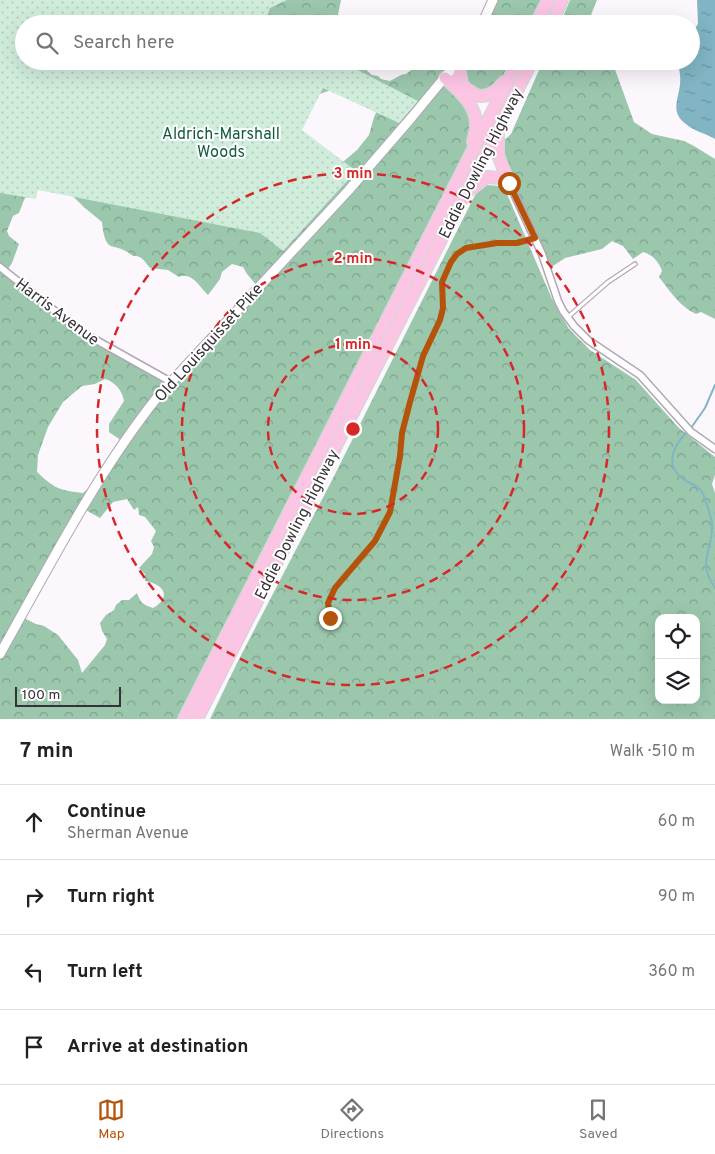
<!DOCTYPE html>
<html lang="en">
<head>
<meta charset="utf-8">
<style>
	:root { --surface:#fff; --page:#f2f2f2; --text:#202124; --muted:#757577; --line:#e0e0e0; --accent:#b45309 }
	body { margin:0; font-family:Overpass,sans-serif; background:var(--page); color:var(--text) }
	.controls { position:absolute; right:15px; bottom:15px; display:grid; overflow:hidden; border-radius:10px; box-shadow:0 5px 20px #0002 }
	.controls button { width:45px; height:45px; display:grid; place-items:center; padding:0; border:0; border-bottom:1px solid var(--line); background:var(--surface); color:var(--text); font:25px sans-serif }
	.scale { position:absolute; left:15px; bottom:12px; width:106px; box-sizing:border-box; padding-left:5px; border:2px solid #373238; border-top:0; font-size:14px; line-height:18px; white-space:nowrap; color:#373238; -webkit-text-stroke:4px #fff; paint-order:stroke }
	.stop { position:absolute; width:15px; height:15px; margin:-11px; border:4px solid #b45309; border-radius:50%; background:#fff }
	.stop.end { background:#b45309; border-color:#fff; box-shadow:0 1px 5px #0008 }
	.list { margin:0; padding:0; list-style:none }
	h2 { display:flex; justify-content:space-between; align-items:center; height:65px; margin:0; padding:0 20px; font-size:21px }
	h2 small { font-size:16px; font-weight:400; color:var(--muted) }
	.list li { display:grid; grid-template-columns:32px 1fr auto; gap:15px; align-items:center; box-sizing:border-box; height:75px; padding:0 20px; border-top:1px solid var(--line) }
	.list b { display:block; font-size:19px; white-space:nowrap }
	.list p { margin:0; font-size:16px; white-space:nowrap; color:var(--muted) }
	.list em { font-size:16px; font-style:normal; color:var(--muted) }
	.icon { flex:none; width:28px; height:28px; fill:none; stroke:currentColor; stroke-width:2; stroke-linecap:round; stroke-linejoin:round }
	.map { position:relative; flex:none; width:715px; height:719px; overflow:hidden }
	.search { position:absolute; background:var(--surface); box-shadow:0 5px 20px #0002; left:15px; right:15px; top:15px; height:55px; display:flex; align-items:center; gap:12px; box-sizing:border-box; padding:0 18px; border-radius:28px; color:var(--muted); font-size:19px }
	.sheet { height:365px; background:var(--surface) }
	nav { display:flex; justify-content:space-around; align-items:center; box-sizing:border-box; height:70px; border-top:1px solid var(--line); background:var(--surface); font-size:14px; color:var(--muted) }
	nav a { display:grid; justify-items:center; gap:2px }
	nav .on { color:var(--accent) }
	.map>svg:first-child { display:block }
</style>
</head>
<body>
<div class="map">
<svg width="715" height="719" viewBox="0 0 715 719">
	<defs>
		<pattern id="forest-crowns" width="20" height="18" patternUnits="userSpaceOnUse" patternTransform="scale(1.25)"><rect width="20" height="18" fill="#9bc7ad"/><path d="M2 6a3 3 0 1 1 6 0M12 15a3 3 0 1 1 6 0" fill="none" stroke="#7fa28e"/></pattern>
		<pattern id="park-dots" width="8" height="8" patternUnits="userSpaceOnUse" patternTransform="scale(1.25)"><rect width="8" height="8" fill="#d0eddc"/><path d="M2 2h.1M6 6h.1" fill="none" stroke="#b3ccbe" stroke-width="1.8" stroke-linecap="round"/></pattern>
		<pattern id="water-ripples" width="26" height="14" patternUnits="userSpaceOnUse" patternTransform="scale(1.25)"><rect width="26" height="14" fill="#81b5c4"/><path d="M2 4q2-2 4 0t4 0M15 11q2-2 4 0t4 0" fill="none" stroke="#6a94a0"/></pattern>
	</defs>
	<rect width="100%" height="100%" fill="#fcf7fd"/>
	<!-- forest -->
	<path fill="url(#forest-crowns)" fill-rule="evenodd" d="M 0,0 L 341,0 L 336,24 L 24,24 L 24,61 L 356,61 L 372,75 L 378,76 L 381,79 L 390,81 L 401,75 L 406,74 L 422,61 L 449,61 L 454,65 L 458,61 L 517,61 L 500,86 L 479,96 L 453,69 L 439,87 L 445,87 L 454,91 L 470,115 L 473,130 L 465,159 L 185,719 L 0,719 ZM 359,80 L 381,102 L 374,117 L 369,135 L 357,150 L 344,161 L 332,166 L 283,123 L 292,104 ZM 36,181 L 58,182 L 85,208 L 102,222 C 106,258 113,239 133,256 C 141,255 145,261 150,268 L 168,270 L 179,277 C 191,271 200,287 208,295 L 220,279 L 222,272 L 232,264 L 243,267 L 247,274 L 258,287 L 167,380 L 75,330 L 6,272 L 12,263 L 19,244 L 9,236 L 7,231 L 13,216 L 19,213 L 24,200 ZM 105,379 C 115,382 122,390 124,401 L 109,424 L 109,432 L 122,441 L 94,483 L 83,493 C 59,490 55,489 37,472 L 38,455 L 48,427 L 63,402 L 82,386 L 95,384 ZM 127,499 L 134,510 L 138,507 L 139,515 L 145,517 L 156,531 L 151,541 L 154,547 L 152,554 L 139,568 L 145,574 L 145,581 C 164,584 172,597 153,608 C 143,605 140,602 137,593 L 129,600 L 122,600 L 116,605 L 114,610 L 106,615 L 100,623 L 102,631 L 107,639 L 105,645 L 82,673 L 78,660 L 58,635 L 44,626 L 36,624 L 26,619 L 24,611 L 82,508 L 100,518 L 113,502 Z
		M 493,0 L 548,0 L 536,24 L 481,24 Z
		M 570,0 L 597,0 L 591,15 L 583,24 L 560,24 Z
		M 543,61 L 612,61 L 634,122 L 652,134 L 684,141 L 694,146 L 715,159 L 715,319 L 701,312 L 696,314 C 680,307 669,290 659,277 L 662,271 C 659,262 652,254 643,252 L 633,259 L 623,246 L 612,241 L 602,249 L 565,258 L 547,270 L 509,192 L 496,148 L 511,134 Z
		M 487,185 L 499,186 L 507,194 L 552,299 L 569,329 L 590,350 L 636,380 L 679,428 L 715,457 L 715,475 L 712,484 L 715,493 L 715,719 L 210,719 L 237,663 L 330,484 L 473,199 L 479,189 ZM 659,618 L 696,618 L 696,700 L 659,700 Z"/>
	<!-- park -->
	<path fill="url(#park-dots)" d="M 0,0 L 287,0 L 270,8 L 265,22 L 267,24 L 24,24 L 24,61 L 340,61 L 418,101 L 399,123 L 323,88 L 302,130 L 356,171 L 283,251 L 260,233 L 38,190 L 36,199 L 0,193 Z"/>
	<!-- water -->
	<path fill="url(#water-ripples)" d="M 697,0 L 715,0 L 715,139 C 707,134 697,132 690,127 C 670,114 677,104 680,85 C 681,77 679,69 678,61 L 691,61 L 691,34 L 698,24 Z"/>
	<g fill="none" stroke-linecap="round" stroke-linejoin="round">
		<!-- stream -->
		<path stroke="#81b5c4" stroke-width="2" d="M 691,428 L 705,408 L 715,385
			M 686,433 C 669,451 665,470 690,483 C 696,486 702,489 704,496 C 706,504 712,517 712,525 C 713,553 696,560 715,588"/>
		<defs>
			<path id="lane" d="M 568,317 L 608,282 L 635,264"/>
			<path id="street" d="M 509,183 L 542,254 L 558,301 L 563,311 L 574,326 L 588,340 L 640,375 L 691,432 L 715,449
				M 0,267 L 80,331 L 171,382"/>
			<path id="secondary" d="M 482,24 L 493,0
				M 0,654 C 50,565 96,474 159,395 L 348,191 L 412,117 L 458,61"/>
			<path id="highway" d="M 536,24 L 548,0
				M 551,24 L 562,0
				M 458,61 L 462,84
				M 445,78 C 459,91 477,105 476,126 C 476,131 474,137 473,142
				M 456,79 C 475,97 484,105 504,82
				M 498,134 L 498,155 L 509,183
				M 470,190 L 487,177 L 499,178 L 509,183
				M 184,719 L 518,61
				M 197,719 L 532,61"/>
		</defs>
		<!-- lane casing -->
		<use href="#lane" stroke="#b3a7b5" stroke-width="5.5"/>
		<!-- street casing -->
		<use href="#street" stroke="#b3a7b5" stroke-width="9"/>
		<!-- secondary casing -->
		<use href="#secondary" stroke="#b3a7b5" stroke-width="11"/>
		<!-- highway casing -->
		<use href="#highway" stroke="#d7d6d7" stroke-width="14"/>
		<!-- path -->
		<path stroke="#a8a3a9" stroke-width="1" stroke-dasharray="1 4" stroke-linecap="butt" d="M 235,719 L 241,713 L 285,705 L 297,700 L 303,695 L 321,672 L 340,651 L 343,641 L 340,633 L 329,618 L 328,603 L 335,588 L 375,541 L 390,512 L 400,456 L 402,433 L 423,356 L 440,320 L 443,308 L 442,282 L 445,274 L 457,254 L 466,249 L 497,243 L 517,243 L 527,240
			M 410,719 L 439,715 L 450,719"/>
		<!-- lane -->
		<use href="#lane" stroke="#fff" stroke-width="3"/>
		<!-- street -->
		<use href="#street" stroke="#fff" stroke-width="6"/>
		<!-- secondary -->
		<use href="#secondary" stroke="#fff" stroke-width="9"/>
		<!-- highway -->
		<use href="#highway" stroke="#fbc5e3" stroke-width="11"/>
	</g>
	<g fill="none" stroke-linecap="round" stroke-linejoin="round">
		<!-- route -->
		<path stroke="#b45309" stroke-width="6" d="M 330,618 L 328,603 L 335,588 L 375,541 L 390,512 L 400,456 L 402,433 L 410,402 L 423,356 L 440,320 L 443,308 L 442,282 L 451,262 L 457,254 L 466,248 L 497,243 L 517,243 L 535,238 L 509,183"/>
	</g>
	<!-- distance rings -->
	<g fill="none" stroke="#d62828" stroke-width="2.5" stroke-dasharray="9 6">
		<circle cx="353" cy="429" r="85"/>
		<circle cx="353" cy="429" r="171"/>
		<circle cx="353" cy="429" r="256"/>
	</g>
	<g text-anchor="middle" stroke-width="4" stroke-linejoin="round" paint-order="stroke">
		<!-- park labels -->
		<g font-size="16" fill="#125d3d" stroke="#fff">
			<text x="221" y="139">Aldrich-Marshall<tspan x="221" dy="18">Woods</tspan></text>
		</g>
		<!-- street labels -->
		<g font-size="16" fill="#373238" stroke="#fff">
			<text transform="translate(480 163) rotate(-63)" y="6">Eddie Dowling Highway</text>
			<text transform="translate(58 311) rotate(37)" y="6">Harris Avenue</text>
			<text transform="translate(208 342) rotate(-48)" y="6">Old Louisquisset Pike</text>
			<text transform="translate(296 524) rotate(-63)" y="6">Eddie Dowling Highway</text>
		</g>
	</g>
	<circle cx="353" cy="429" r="8" fill="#d62828" stroke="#fff" stroke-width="2.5"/>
	<g font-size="15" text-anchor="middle" font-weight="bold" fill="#d62828" stroke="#fff" stroke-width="4" stroke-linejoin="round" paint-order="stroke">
		<text x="353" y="178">3 min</text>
		<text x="353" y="263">2 min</text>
		<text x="353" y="349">1 min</text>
	</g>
</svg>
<div class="controls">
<button><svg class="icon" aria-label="locate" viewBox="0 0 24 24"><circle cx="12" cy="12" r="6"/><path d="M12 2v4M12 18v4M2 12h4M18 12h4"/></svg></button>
<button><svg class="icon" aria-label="layers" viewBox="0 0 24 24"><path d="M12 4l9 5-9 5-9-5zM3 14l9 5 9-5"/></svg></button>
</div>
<div class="scale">100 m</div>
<div class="stop" style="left:509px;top:183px"></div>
<div class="stop end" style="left:330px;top:618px"></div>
<div class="search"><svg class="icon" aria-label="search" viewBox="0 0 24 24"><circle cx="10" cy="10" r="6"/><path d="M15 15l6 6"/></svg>Search here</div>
</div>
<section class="sheet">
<h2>7 min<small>Walk · 510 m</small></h2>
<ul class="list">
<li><svg class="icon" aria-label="ahead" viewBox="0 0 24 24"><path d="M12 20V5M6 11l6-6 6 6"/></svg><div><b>Continue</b><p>Sherman Avenue</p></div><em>60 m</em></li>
<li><svg class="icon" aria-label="right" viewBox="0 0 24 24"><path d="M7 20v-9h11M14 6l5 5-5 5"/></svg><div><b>Turn right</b></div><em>90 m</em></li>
<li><svg class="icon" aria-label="left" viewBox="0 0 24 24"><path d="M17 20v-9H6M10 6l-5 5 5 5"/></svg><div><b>Turn left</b></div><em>360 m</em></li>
<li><svg class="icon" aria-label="arrive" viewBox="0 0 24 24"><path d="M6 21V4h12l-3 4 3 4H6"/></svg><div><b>Arrive at destination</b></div></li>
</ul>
</section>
<nav>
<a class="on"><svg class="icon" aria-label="map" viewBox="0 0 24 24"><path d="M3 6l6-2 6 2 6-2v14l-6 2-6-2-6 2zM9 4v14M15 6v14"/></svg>Map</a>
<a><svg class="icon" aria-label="directions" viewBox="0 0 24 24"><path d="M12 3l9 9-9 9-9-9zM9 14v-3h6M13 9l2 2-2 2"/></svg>Directions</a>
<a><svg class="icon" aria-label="saved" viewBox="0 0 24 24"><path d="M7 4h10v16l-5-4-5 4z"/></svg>Saved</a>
</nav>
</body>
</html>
